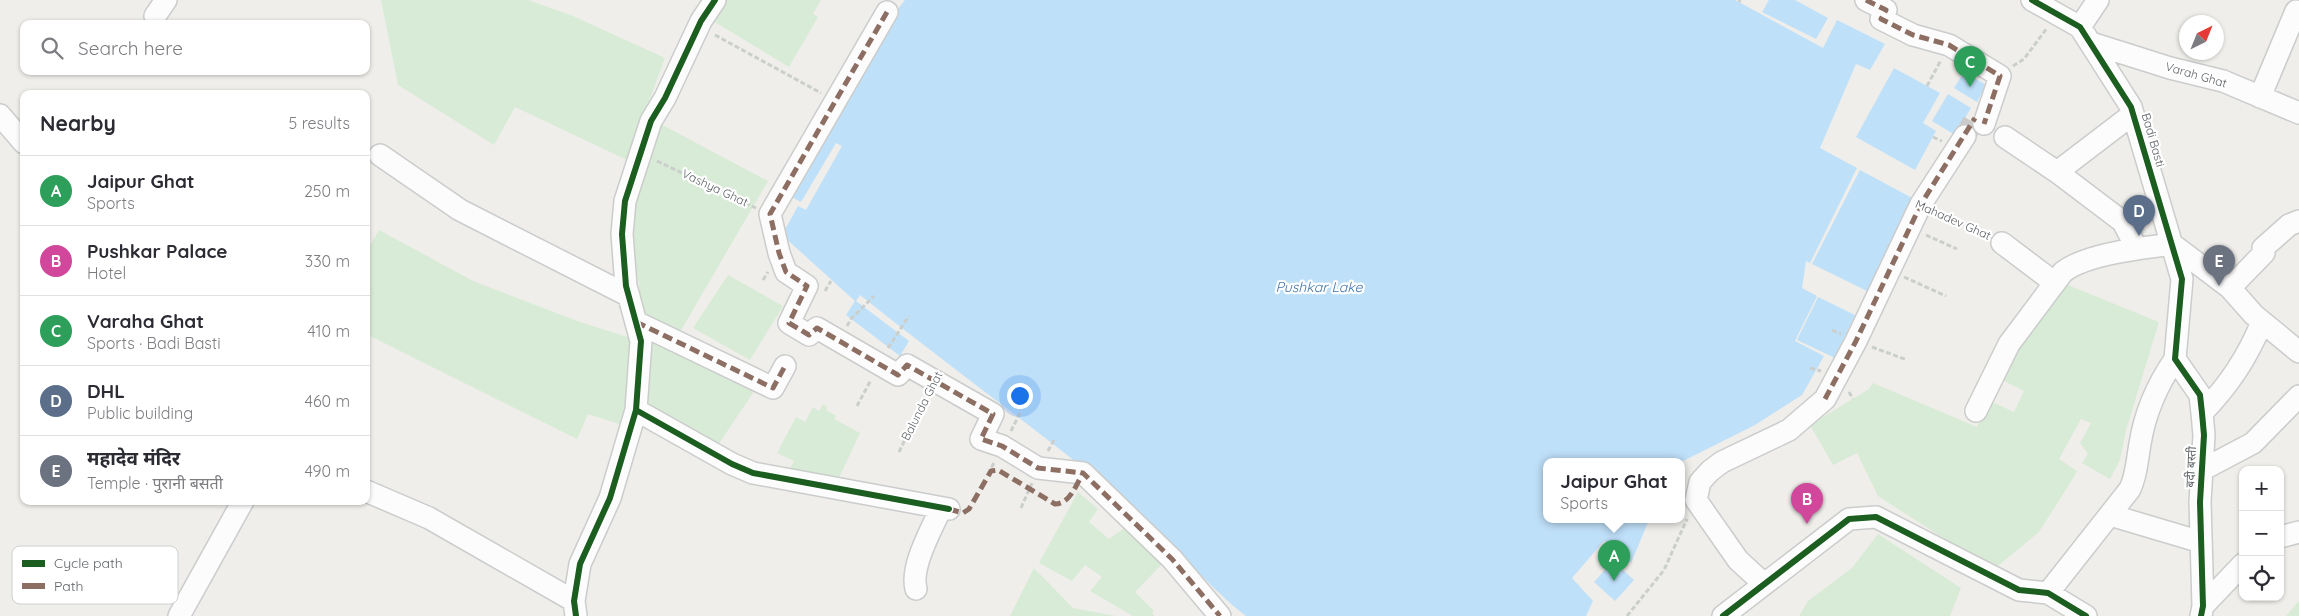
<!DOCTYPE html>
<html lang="en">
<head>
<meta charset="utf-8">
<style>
	:root { --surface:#fff; --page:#f2f2f3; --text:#2b2b33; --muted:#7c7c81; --line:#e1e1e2; --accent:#919496 }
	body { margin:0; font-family:Quicksand,"Noto Sans Devanagari",sans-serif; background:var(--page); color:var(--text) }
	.controls { position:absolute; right:15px; bottom:15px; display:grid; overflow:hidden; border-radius:10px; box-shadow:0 1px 4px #0004 }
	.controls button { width:45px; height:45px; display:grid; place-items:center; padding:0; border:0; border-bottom:1px solid var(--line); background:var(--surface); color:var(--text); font:25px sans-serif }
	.compass { position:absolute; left:2179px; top:15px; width:45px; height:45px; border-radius:50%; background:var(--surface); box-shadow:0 1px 4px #0004; rotate:43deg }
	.you { position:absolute; left:1019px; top:395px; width:18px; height:18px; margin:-12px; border:4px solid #fff; border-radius:50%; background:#1a73e8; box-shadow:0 0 0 8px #1a73e833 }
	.badge { display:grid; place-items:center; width:32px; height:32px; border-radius:50%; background:var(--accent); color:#fff; font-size:16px; font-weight:700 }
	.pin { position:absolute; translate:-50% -41px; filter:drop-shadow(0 1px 2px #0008) }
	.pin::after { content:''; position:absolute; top:26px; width:18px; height:15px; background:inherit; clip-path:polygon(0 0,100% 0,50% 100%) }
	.popup { position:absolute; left:1543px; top:458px; width:142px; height:65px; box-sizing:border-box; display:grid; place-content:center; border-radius:10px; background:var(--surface); filter:drop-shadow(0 1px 4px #0005); font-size:16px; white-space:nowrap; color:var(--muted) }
	.popup b { font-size:19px; color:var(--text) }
	.popup::after { content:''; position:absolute; left:50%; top:100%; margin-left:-10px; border:10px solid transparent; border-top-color:var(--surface) }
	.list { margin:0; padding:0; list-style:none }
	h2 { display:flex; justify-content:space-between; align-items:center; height:65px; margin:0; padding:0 20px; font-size:21px }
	h2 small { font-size:16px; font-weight:400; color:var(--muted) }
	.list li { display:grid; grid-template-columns:32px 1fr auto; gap:15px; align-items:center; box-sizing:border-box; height:70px; padding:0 20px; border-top:1px solid var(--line) }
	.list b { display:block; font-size:19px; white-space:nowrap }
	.list p { margin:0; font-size:16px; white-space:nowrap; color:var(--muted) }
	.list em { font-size:16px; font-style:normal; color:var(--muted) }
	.icon { flex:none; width:28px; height:28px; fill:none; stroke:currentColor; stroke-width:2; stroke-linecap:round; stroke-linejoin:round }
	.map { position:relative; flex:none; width:2299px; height:616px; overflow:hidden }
	.search { position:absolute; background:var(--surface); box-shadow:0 1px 4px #0004; left:20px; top:20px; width:350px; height:55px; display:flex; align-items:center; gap:12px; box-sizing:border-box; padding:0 18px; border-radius:10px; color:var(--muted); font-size:19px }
	.panel { position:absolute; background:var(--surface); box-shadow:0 1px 4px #0004; left:20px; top:90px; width:350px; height:415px; border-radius:10px }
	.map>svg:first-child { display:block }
</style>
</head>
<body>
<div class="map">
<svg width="2299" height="616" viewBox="0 0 2299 616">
	<rect width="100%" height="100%" fill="#efeeea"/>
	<!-- green -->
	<path fill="#d8ebd6" d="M 381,0 L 528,0 L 573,16 L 665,58 L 627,160 L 515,107 L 494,145 L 398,85 Z
		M 726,0 L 821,0 L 813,14 L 818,17 L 789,67 L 713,21 Z
		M 653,120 L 768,181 L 673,344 L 755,390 L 716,448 L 639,409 L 645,349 L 639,283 L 619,205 Z
		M 379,230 L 473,281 L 580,322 L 640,341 L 631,428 L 588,414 L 577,439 L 366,334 L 366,253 Z
		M 728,275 L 783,306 L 750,360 L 693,328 Z
		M 2063,283 L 2159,322 L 2126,430 L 2120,460 L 2110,479 L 2082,463 L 2088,454 L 2080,443 L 2091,423 L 2081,419 L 2059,459 L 2077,471 L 2072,480 L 2039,532 L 1993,570 L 1878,496 L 1857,453 L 1833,465 L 1810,425 L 1869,389 L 1873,383 L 1977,427 L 1988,400 L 2014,412 L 2024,391 L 1998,378 Z
		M 823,404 L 827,407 L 826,410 L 836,416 L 834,419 L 860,433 L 837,482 L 787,474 L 794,461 L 777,453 L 796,417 L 805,422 L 813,407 L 819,411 Z
		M 1078,492 L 1098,509 L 1089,522 L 1109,539 L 1130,524 L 1166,560 L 1135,592 L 1154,611 L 1152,613 L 1154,616 L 1133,616 L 1090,591 L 1102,577 L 1085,565 L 1072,581 L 1039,563 Z
		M 1878,534 L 1961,588 L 1950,616 L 1799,616 L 1808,601 L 1852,568 Z
		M 1034,568 L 1073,608 L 1116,616 L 1010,616 Z
		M 2299,601 L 2299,616 L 2286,616 Z"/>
	<!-- water -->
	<path fill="#bfe0f9" d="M 905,0 L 1735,0 L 1823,48 L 1837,20 L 1885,44 L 1870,70 L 1856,64 L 1820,148 L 1857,168 L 1810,263 L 1806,261 L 1802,288 L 1817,296 L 1795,341 L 1824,356 L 1802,395 L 1755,425 L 1681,462 L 1546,462 L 1546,520 L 1649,520 L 1631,563 L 1604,541 L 1572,578 L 1593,601 L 1586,616 L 1246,616 C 1205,585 1174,541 1134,509 C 1045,435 951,368 860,295 L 856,301 L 909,341 L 900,356 L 846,315 L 855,301 L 782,235 L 798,206 L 806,210 L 842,146 L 836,143 L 801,202 L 786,194 L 891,18 Z
		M 1769,0 L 1795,0 L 1828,18 L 1816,39 L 1762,12 Z
		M 1894,68 L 1940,93 L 1923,123 L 1936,131 L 1915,170 L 1856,137 Z
		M 1964,72 L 1986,85 L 1977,102 L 1954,88 Z
		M 1948,94 L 1971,108 L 1955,135 L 1932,121 Z
		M 1860,170 L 1914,199 L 1867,291 L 1812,264 Z
		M 1818,297 L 1855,315 L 1835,358 L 1797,340 Z
		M 1613,561 L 1634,580 L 1615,601 L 1594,582 Z"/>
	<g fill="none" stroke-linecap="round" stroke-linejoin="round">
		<!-- minor-tunnel -->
		<path stroke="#cbcbca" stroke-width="21" stroke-dasharray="21 11" stroke-linecap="butt" d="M 1965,136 L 1973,122"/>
		<defs>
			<path id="minor" d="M 1866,0 L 1886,10 L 1881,19 L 1913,35 L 1949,45 L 2000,76 L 1984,124
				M 2032,0 L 2080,27 L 2131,107 L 2182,279 L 2175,359 L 2200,395 L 2202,413 L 2204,435 L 2200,502 L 2203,606 L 2201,616
				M 887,12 L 770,214 L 779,253 L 786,272 L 807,286 L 789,323 L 809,335 L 817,328 L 898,375 L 907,365 L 993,414 L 981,439 L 1002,446 L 1038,468 L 1083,473 L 1172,559 L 1220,616
				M 155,16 L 166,0
				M 2080,27 L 2098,0
				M 2091,43 L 2170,68 L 2223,81 L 2299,113
				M 2260,97 L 2296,11
				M 0,115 L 24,143
				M 2005,137 L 2057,172 L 2123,222 L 2137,249
				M 380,155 L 460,210 L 629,296
				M 2057,172 L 2133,114
				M 2002,243 L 2055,283
				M 2230,288 L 2264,253 L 2263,248 L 2289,225 L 2299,221
				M 636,322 L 773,388 L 785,366
				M 636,410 L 732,464 L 753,473 L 949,509
				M 1976,411 L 2009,344 L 2063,272 C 2086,254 2142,248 2172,244 L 2230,288 L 2254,315 L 2299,352
				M 2202,413 C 2229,385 2247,358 2262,322
				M 2202,470 L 2253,443 L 2299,396
				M 366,491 L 429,518 L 574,601
				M 2110,515 L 2201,542
				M 2280,537 L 2299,532
				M 1764,584 L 1738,560 L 1696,500 L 1700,482 L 1710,471 L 1722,462 L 1789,430 L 1825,399 L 1856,341 L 1921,204 L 1965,136
				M 916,589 C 910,566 932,529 941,508
				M 2048,593 L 2130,489 C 2137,474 2137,460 2140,444 C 2145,412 2157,385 2175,359
				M 2203,606 L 2243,564
				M 179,616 L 243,501
				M 576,616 L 574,601 L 580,564 L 610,498 L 636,410 L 641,341 L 626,286 L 622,234 L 625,201 L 651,121 L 665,98 L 701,21 L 715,0
				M 1723,616 L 1849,519 L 1876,517 L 2019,590 L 2048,593 L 2086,616"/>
		</defs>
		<!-- minor casing -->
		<use href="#minor" stroke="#cbcccc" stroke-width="24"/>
		<!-- path -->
		<path stroke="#cacfcc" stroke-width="3" stroke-dasharray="5 2.5" stroke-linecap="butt" d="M 1739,2 L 1740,0
			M 715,35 L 821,93
			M 2013,66 L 2024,59 L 2047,28
			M 1927,86 L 1941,60
			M 1933,137 L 1942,141
			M 657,161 L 756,208
			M 1936,211 L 1987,235
			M 1926,235 L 1957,249
			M 1904,277 L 1946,296
			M 763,280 L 768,272
			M 825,291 L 831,281
			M 847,326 L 851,319 L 874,296
			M 1832,330 L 1841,334
			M 1872,347 L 1907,360
			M 888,348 L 909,316
			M 1810,368 L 1821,371
			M 1849,392 L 1853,399
			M 857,406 L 871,380
			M 1011,431 L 1020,413
			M 1048,451 L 1055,438
			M 899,452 L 926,396
			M 988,474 L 995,461
			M 1021,508 L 1032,483
			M 1627,616 L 1664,570 L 1687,519"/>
		<!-- minor -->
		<use href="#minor" stroke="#fdfcfc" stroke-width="21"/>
		<!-- quiet -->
		<path stroke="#8d6e63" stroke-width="5" stroke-dasharray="10 5" stroke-linecap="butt" d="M 1866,0 L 1886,10 L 1881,19 L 1913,35 L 1949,45 L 2000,76 L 1984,124
			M 887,12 L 770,214 L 779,253 L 786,272 L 807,286 L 789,323 L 809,335 L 817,328 L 898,375 L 907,365 L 993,414 L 981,439 L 1002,446 L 1038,468 L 1083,473 L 1172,559 L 1220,616
			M 636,322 L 773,388 L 785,366
			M 1825,399 L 1856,341 L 1921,204 L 1975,118
			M 949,509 L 963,513 L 969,509 L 991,471 L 998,470 L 1055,504 C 1070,504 1076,485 1083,473"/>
		<defs>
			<path id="cycleway" d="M 2032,0 L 2080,27 L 2131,107 L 2182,279 L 2175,359 L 2200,395 L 2202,413 L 2204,435 L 2200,502 L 2203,606 L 2201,616
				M 636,410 L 732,464 L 753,473 L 949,509
				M 576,616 L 574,601 L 580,564 L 610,498 L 636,410 L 641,341 L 626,286 L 622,234 L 625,201 L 651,121 L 665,98 L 701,21 L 715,0
				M 1723,616 L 1849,519 L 1876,517 L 2019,590 L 2048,593 L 2086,616"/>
		</defs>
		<!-- cycleway casing -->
		<use href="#cycleway" stroke="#fff" stroke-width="9"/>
		<!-- cycleway -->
		<use href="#cycleway" stroke="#1b5e20" stroke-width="6"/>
	</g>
	<g text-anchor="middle" stroke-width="4.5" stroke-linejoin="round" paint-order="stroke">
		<!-- street labels -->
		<g font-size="12" fill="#5f6368" stroke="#fff">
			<text transform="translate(2196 75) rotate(16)" y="4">Varah Ghat</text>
			<text transform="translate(2153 140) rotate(74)" y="4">Badi Basti</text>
			<text transform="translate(715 188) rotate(25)" y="4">Vashya Ghat</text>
			<text transform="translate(1953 220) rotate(24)" y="4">Mahadev Ghat</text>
			<text transform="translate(922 406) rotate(-63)" y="4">Balunda Ghat</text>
			<text transform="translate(2191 467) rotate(-87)" y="4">बदी बस्ती</text>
		</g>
		<!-- water labels -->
		<g font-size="14" font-style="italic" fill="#4174aa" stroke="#fff">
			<text x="1319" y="292">Pushkar Lake</text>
		</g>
	</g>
	<!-- legend -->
	<rect x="12" y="546" width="166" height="58" rx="8" fill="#fff" stroke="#cfd0d2" stroke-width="1"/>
	<rect x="22" y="560" width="23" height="7" fill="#1b5e20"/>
	<rect x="22" y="583" width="23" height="6" fill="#8d6e63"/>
	<g font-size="14" fill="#5f6368">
		<text x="54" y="568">Cycle path</text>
		<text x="54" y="591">Path</text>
	</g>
</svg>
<div class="controls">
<button>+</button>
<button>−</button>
<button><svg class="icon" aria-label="locate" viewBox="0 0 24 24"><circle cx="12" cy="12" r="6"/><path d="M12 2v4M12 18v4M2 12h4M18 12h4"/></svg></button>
</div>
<svg class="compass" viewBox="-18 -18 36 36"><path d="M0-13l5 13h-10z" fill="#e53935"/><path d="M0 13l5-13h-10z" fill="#7c7c81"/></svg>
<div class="you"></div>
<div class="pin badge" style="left:1614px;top:581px;background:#2e9e5b">A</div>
<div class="popup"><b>Jaipur Ghat</b>Sports</div>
<div class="pin badge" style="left:1807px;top:524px;background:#d1479c">B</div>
<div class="pin badge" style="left:1970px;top:87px;background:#2e9e5b">C</div>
<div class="pin badge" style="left:2139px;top:236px;background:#5c6f8a">D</div>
<div class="pin badge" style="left:2219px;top:286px;background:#6b7280">E</div>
<div class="search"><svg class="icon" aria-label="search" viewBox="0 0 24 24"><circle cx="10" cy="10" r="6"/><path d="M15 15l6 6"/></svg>Search here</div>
<section class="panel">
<h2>Nearby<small>5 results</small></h2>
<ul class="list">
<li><span class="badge" style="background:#2e9e5b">A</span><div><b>Jaipur Ghat</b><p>Sports</p></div><em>250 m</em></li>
<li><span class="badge" style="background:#d1479c">B</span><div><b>Pushkar Palace</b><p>Hotel</p></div><em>330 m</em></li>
<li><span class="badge" style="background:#2e9e5b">C</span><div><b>Varaha Ghat</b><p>Sports · Badi Basti</p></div><em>410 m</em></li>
<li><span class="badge" style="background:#5c6f8a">D</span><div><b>DHL</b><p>Public building</p></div><em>460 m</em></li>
<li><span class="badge" style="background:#6b7280">E</span><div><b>महादेव मंदिर</b><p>Temple · पुरानी बसती</p></div><em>490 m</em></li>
</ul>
</section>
</div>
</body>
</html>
